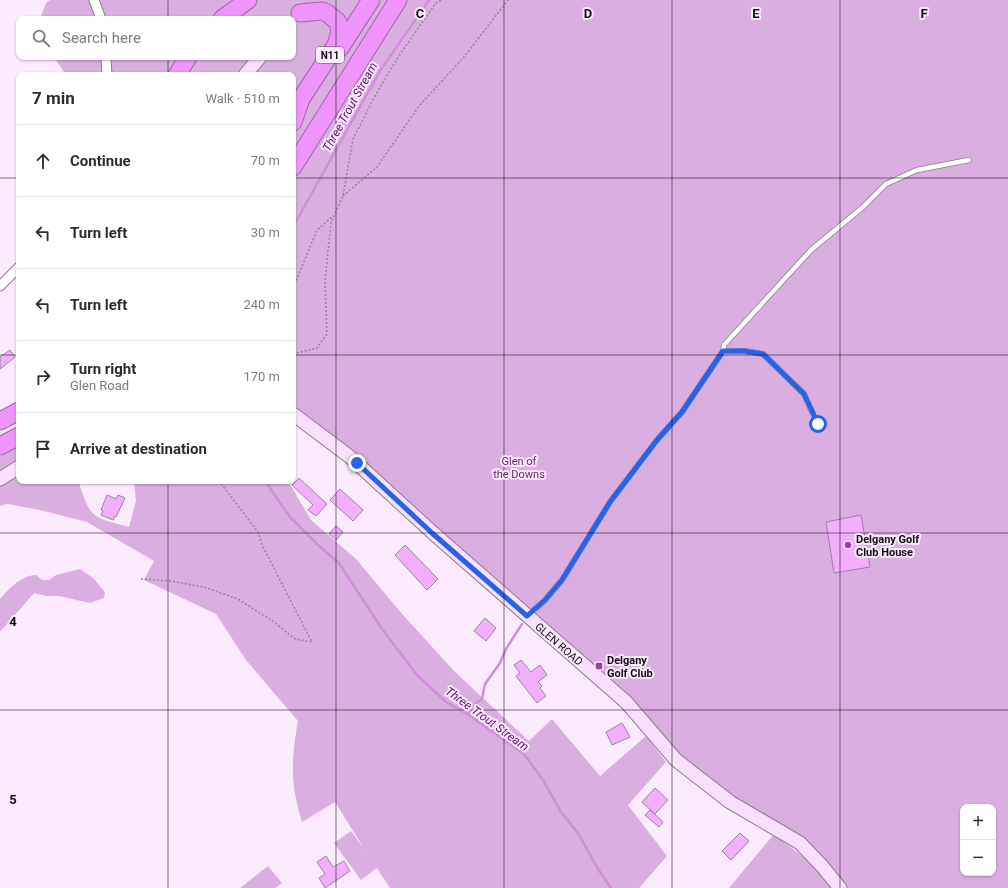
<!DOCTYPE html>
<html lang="en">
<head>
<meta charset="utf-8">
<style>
	:root { --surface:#fff; --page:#f2f2f3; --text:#2b2b33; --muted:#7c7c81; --line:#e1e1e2 }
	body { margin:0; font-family:Roboto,sans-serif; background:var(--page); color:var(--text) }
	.controls { position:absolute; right:12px; bottom:12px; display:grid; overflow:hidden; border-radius:8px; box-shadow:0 1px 3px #0004 }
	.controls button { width:36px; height:36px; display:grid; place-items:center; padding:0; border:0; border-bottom:1px solid var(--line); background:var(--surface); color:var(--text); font:20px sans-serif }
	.stop { position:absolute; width:12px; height:12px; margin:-9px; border:3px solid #2563eb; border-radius:50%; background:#fff }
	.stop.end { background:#2563eb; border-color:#fff; box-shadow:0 1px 4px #0008 }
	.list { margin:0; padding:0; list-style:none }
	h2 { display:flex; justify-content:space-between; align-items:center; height:52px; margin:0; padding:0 16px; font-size:17px }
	h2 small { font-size:13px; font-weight:400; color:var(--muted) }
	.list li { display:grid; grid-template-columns:26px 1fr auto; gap:12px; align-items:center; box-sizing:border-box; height:72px; padding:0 16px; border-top:1px solid var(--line) }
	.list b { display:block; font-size:15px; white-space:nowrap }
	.list p { margin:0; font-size:13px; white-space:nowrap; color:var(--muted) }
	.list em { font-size:13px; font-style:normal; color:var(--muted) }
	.icon { flex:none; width:22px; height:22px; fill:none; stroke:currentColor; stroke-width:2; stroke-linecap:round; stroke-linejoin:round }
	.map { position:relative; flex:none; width:1008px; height:888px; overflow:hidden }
	.search { position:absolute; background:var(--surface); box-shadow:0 1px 3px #0004; left:16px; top:16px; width:280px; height:44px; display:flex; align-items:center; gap:10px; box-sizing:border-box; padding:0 14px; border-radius:8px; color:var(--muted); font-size:15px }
	.panel { position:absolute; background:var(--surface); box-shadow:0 1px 3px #0004; left:16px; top:72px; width:280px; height:412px; border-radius:8px }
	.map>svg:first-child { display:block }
</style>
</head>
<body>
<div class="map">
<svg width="1008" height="888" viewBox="0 0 1008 888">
	<rect width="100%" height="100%" fill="#fcebff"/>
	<!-- green -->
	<path fill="#daaee0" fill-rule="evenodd" d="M 50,0 L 1008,0 L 1008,888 L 846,888 L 839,880 L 680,756 L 663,739 L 643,711 L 584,657 L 293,411 L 293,75 L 66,75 L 54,57 L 293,57 L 293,19 L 40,19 L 46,3 ZM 963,807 L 993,807 L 993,873 L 963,873 Z
		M 19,446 L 19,462 L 0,473 L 0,456 Z
		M 19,475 L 19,481 L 89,481 L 79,483 C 91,520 93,517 129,527 L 136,501 L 134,481 L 288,481 L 311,520 L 356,559 L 403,615 L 455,672 L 529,741 L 552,719 L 600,776 L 646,736 L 666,762 L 628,805 L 667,856 L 639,888 L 390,888 L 377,868 L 361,880 L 334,843 L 351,831 L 365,850 L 335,802 L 302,822 C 290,783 291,761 298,721 L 246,660 L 216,614 L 144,580 L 154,561 L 87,522 L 40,510 L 8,504 L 0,506 L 0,485 Z
		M 80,569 L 93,578 L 105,592 L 104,598 L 90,603 L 59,596 L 46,596 L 34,593 L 0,632 L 0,599 C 10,588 20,576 36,575 L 42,580 L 49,580 L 56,575 Z
		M 774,834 L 820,870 L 833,888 L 729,888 Z
		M 268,866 L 282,883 L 275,888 L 240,888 Z"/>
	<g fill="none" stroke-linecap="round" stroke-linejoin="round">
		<!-- stream -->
		<path stroke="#d08dd9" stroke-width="2.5" d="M 293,227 L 380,71 L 429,0
			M 265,481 L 290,517 L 318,545 L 339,563 L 382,629 L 417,675 L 446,702 L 469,715 L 524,754 L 543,780 L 561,812 L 578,833 L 598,869 L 611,888
			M 469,715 L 468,709 L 482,699 L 485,684 L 500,663 L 506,649 L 522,624"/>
	</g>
	<!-- building -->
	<path fill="#f3affd" stroke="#968698" d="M 10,350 L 15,357 L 0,369 L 0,357 Z
		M 299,478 L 327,504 L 316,516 L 308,510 L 313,505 L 292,485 Z
		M 340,489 L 363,510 L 353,521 L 330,500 Z
		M 107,495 L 116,499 L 118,495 L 125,498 L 116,517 L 115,516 L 113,520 L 101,515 L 103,511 L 101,510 Z
		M 861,515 L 870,567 L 834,573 L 826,522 Z
		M 336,526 L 343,532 L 336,540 L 329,534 Z
		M 405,545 L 438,579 L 427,590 L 395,555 Z
		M 485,618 L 496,628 L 486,641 L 474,631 Z
		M 521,660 L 531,672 L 540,665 L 547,675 L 538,682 L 542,686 L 540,688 L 546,696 L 537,703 L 516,676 L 520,673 L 514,665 Z
		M 622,723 L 630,737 L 612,745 L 606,732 Z
		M 655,788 L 668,800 L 655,814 L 642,802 Z
		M 650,810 L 663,822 L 659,827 L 645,815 Z
		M 740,833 L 749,841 L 731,860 L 722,851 Z
		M 326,856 L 333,867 L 344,861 L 350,871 L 325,888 L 319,878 L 325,874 L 317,862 Z"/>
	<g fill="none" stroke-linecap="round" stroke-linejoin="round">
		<defs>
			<path id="lane" d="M 723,351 L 724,345 L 811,250 L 863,207 L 886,184 L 917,170 L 969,160
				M 528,615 L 545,600 L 562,580 L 610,502 L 657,440 L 682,412 L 723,351 L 744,351 L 763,354 L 804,394 L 818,425"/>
			<path id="street" d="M 94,0 L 101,19
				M 106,57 L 107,75
				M 0,286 L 19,267"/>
			<path id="secondary" d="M 245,75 L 260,57
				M 293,414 L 350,457 L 433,533 L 626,702 L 676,760 L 730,802 L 800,843 L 822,866 L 840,888
				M 0,479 L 19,467"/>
			<path id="highway" d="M 222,19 L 248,0
				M 340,48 L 371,0
				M 177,75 L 188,57
				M 293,122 L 301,99 L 336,45 L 340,32 L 338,22 L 327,13 L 322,11 L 300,13
				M 293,167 L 398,0
				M 0,421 L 19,411
				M 0,446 L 19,436"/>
		</defs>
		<!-- lane casing -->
		<use href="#lane" stroke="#8c7c8e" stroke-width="6"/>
		<!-- street casing -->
		<use href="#street" stroke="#8c7c8e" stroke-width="11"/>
		<!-- secondary casing -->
		<use href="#secondary" stroke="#8c7c8e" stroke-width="15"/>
		<!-- highway casing -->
		<use href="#highway" stroke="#a165aa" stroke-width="19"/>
		<!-- path -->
		<path stroke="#908592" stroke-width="1.5" stroke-dasharray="2 2" stroke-linecap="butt" d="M 343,196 L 377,167 L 419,106 L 464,57 L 508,0
			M 293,288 L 317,230 L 333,216
			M 293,354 L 317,348 L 327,334 L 325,280 L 331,223 L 343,196 L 353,139 L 376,94 L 400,54 L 436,3 L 441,0
			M 141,579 L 170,581 L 204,587 L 238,599 L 274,622 L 295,639 L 312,642 L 262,545 L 258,532 L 219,481"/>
		<!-- lane -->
		<use href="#lane" stroke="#fff" stroke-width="4.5"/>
		<!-- street -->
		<use href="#street" stroke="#fff" stroke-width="9"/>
		<!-- secondary -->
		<use href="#secondary" stroke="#fadffe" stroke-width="13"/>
		<!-- highway -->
		<use href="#highway" stroke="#ee94fb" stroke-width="17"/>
	</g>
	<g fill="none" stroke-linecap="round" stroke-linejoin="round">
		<!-- route -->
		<path stroke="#2563eb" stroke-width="5" d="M 357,463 L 432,533 L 527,616 L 545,600 L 562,580 L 610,502 L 657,440 L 682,412 L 723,351 L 744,351 L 763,354 L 804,394 L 818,424"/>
	</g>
	<!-- grid -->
	<path fill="none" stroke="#120d13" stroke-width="1" stroke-opacity="0.55" d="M 168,0 L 168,19M 336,0 L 336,888M 504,0 L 504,888M 672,0 L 672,888M 840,0 L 840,888M 168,57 L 168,75M 0,178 L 19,178M 293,178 L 1008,178M 0,355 L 19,355M 293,355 L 1008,355M 168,481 L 168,888M 0,533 L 1008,533M 0,710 L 1008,710"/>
	<!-- markers -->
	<g fill="#9a3ea8" stroke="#fcebff" stroke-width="1.5">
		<circle cx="848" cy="545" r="4"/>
		<rect x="595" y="662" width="8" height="8" rx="2"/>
	</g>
	<g text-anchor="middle" stroke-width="4" stroke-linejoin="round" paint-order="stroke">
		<!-- shield labels -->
		<rect fill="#fcebff" stroke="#58505a" stroke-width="1" x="316" y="47" width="28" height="16" rx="3"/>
		<g font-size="10" font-weight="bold" fill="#120d13">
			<text x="330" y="59">N11</text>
		</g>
		<!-- park labels -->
		<g font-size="11" fill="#6f207b" stroke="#fcebff">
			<text x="519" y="465">Glen of<tspan x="519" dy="13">the Downs</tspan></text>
		</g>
		<!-- poi labels -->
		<g font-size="11" font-weight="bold" fill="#120d13" stroke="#fcebff" text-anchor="start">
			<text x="856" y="543">Delgany Golf<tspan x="856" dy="13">Club House</tspan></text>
			<text x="607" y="664">Delgany<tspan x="607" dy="13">Golf Club</tspan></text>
		</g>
		<!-- street labels -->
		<g font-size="11" fill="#120d13" stroke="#fcebff">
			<text transform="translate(559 644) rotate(41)" y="4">GLEN ROAD</text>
		</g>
		<!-- water labels -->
		<g font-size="12" font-style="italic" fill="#620e6d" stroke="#fcebff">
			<text transform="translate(350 107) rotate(-61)" y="4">Three Trout Stream</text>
			<text transform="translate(487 719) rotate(36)" y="4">Three Trout Stream</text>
		</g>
	</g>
	<g font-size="13" text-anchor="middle" font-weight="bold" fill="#120d13" stroke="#fcebff" stroke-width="4" stroke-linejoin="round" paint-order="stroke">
		<text x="420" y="18">C</text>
		<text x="588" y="18">D</text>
		<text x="756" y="18">E</text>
		<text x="924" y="18">F</text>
		<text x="13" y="626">4</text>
		<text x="13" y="804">5</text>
	</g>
</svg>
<div class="controls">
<button>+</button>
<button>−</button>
</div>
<div class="stop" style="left:818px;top:424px"></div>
<div class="stop end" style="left:357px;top:463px"></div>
<div class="search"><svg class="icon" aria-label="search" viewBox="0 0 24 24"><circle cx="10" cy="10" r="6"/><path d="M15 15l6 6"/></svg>Search here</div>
<section class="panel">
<h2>7 min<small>Walk · 510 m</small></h2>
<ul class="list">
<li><svg class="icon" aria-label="ahead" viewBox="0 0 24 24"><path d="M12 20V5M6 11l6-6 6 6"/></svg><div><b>Continue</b></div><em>70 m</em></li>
<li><svg class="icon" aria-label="left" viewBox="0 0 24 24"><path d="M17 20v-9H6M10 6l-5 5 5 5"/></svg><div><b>Turn left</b></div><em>30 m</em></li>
<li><svg class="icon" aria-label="left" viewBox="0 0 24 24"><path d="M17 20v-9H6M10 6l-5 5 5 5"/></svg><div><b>Turn left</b></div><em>240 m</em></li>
<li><svg class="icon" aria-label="right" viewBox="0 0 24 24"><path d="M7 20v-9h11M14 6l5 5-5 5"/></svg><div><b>Turn right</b><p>Glen Road</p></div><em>170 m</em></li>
<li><svg class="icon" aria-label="arrive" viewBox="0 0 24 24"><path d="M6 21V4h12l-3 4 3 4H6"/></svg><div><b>Arrive at destination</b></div></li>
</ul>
</section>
</div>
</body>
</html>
